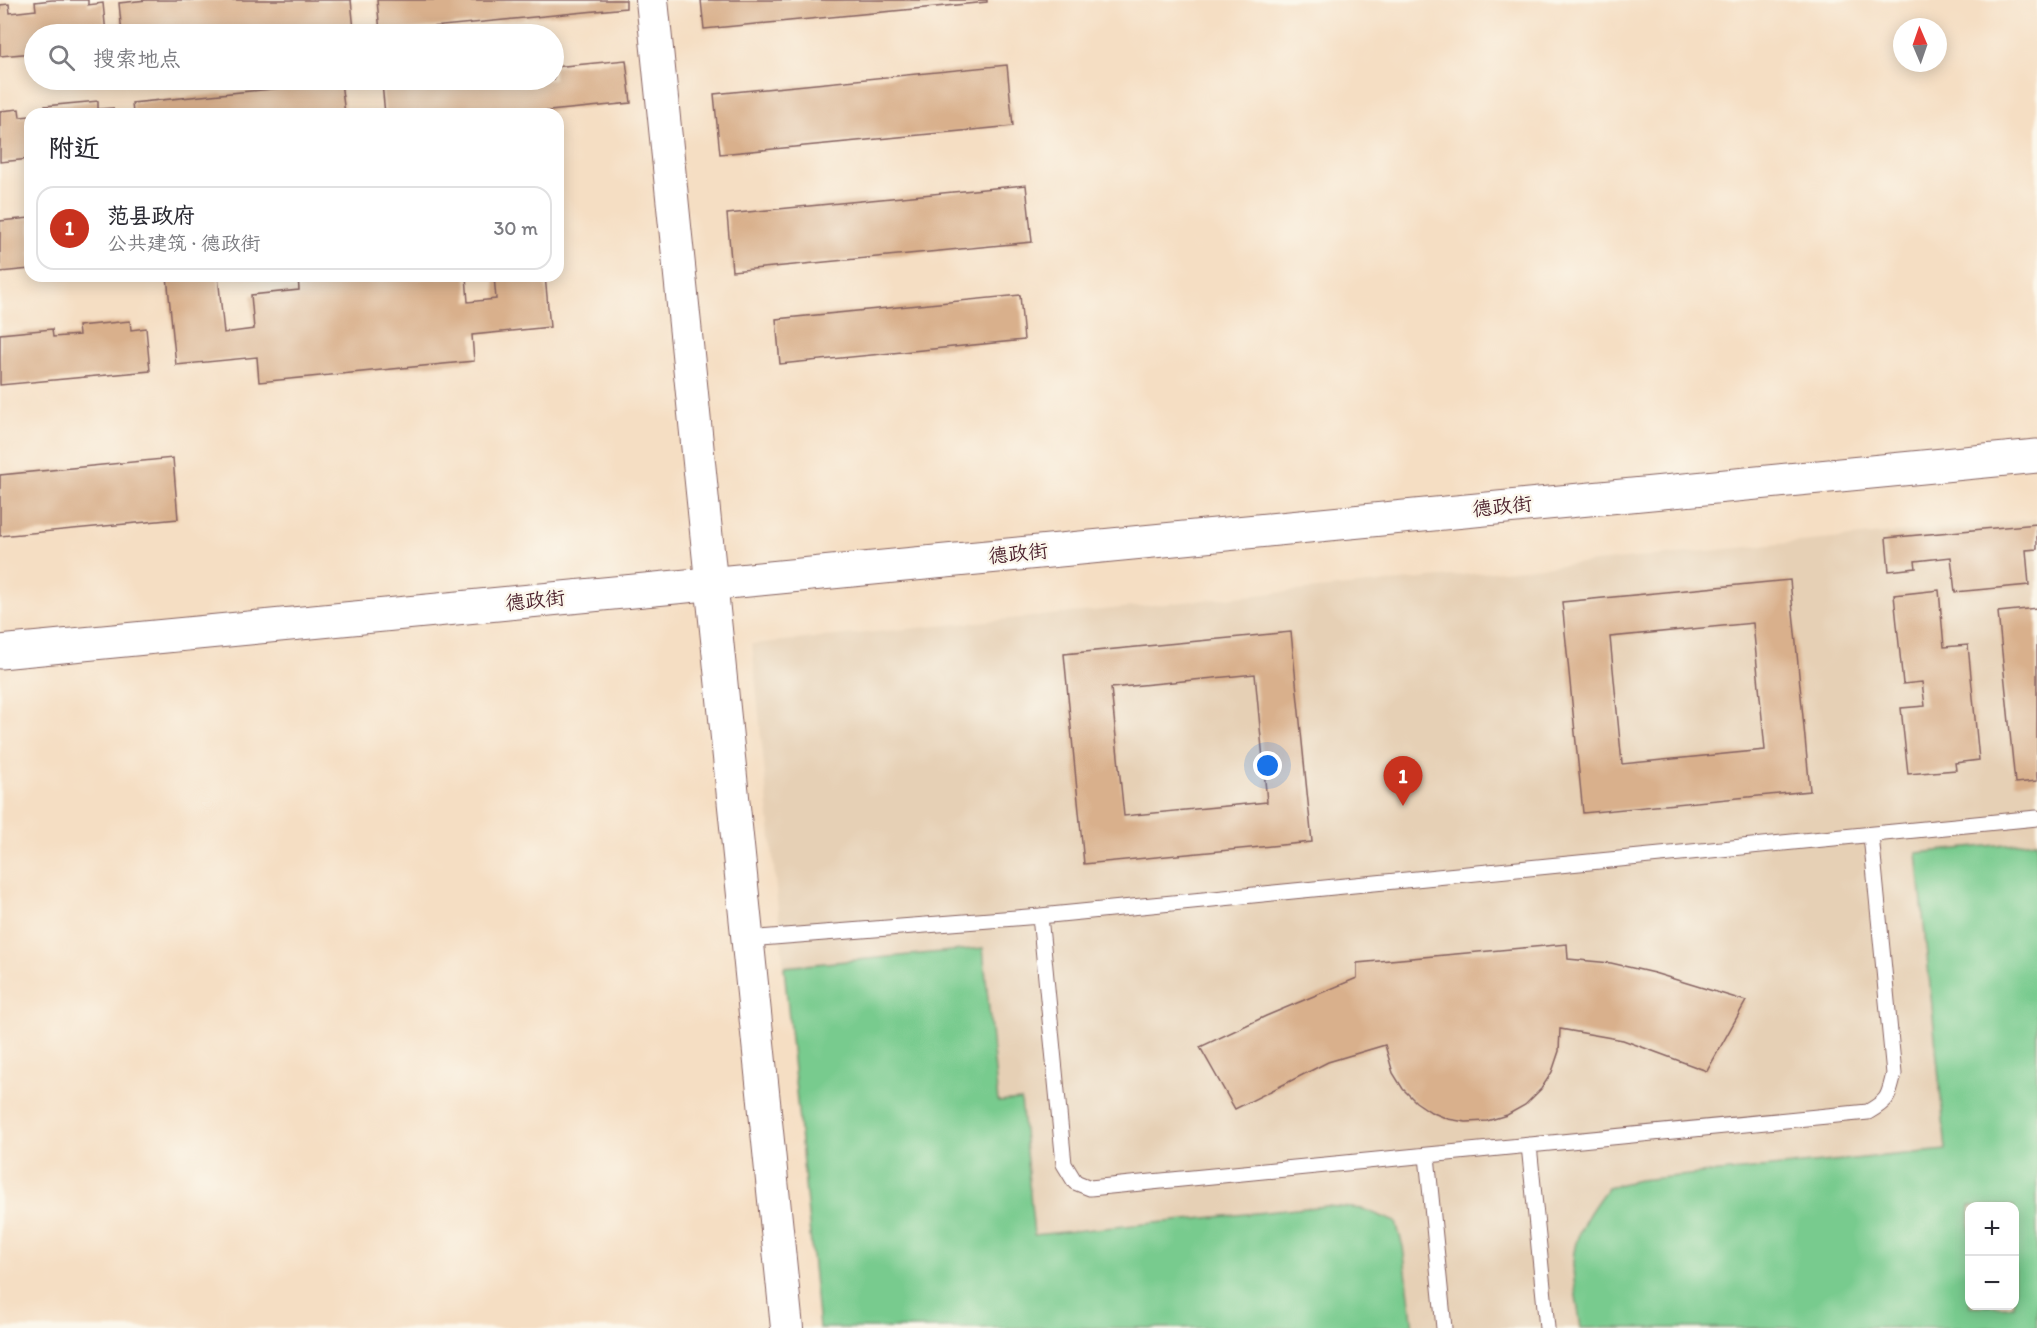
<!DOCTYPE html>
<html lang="zh">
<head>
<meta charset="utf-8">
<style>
	:root { --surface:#fff; --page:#f7f7f7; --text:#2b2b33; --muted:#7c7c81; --line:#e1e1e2; --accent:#c8321e }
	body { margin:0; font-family:Itim,"LXGW WenKai TC",sans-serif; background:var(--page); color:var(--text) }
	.controls { position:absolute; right:18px; bottom:18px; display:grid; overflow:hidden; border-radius:12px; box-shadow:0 3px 15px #0003 }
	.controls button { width:54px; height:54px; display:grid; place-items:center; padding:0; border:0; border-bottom:2px solid var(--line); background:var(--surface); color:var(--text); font:30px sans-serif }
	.compass { position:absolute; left:1893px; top:18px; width:54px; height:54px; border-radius:50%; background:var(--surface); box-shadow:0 3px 15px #0003; rotate:358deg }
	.you { position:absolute; left:1268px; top:766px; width:21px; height:21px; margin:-15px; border:4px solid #fff; border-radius:50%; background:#1a73e8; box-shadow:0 0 0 9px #1a73e833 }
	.badge { display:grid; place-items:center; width:39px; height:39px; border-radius:50%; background:var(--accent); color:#fff; font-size:20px; font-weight:700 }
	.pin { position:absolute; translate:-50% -50px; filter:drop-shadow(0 2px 3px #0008) }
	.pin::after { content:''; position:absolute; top:32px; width:21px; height:18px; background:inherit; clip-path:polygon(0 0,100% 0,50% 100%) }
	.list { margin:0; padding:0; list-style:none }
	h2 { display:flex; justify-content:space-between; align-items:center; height:78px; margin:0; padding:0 24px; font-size:26px }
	h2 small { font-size:20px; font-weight:400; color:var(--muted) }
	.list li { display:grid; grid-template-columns:39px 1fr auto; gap:18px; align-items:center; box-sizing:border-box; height:84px; margin:0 12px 12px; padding:0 12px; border:2px solid var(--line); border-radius:18px }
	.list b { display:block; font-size:22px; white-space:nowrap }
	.list p { margin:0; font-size:20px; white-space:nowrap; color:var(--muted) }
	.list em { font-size:20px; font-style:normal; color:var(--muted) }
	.icon { flex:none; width:33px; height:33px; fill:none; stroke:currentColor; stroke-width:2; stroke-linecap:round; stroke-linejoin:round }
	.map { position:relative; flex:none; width:2037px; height:1328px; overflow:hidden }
	.search { position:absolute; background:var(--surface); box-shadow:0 3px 15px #0003; left:24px; top:24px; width:540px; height:66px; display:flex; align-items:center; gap:15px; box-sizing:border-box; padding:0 21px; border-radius:33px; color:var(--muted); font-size:22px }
	.panel { position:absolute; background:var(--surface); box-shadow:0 3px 15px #0003; left:24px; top:108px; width:540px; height:174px; border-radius:18px }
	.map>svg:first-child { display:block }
</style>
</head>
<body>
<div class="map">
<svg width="2037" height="1328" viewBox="0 0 2037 1328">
	<rect width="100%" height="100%" fill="#fbf7ec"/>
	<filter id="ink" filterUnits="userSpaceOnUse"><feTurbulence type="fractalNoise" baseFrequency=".0167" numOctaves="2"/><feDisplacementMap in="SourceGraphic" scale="12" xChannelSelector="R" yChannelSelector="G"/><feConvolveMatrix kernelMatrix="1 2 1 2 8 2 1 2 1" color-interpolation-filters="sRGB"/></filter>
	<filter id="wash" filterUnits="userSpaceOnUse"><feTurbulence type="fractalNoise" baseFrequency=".008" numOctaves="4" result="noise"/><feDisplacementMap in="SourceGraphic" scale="24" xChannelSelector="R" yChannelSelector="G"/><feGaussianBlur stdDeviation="1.35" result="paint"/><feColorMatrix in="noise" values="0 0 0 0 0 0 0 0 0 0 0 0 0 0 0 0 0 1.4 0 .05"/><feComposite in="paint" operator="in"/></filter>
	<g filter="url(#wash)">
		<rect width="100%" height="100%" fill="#f5dec3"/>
		<!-- built -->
		<path fill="#e6d0b5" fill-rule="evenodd" d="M 2037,519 L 2037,1328 L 819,1328 L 752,644 ZM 1970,1206 L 2014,1206 L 2014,1306 L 1970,1306 Z"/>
		<!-- green -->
		<path fill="#78cb8e" stroke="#61755c" stroke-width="1.5" fill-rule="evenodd" d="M 2037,841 L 2037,1328 L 1581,1328 C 1578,1307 1573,1284 1573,1263 C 1573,1234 1592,1208 1608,1187 L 1639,1180 L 1946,1150 L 1917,853 ZM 1970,1206 L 2014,1206 L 2014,1306 L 1970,1306 Z
			M 983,948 L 998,1102 L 1021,1100 L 1034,1235 L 1327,1206 L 1363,1209 L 1396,1222 L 1403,1247 L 1413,1328 L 819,1328 L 784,967 Z"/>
		<g id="blocks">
			<!-- building -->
			<path fill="#d9b08c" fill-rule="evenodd" d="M 52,0 L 88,0 L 88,5 L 103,3 L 106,34 L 34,34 L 34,53 L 0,56 L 0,5 L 9,4 L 10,13 L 36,10 L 35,2 Z
				M 147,0 L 351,0 L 354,30 L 309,34 L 122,34 L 119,3 Z
				M 377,0 L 626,0 L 626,8 L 380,32 Z
				M 701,0 L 987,0 L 987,2 L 704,29 Z
				M 626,60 L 631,103 L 518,114 L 385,114 L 382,84 L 426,80 L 554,80 L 554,67 Z
				M 1007,65 L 1013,126 L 720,154 L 714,94 Z
				M 341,82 L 345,114 L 133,114 L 132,103 Z
				M 98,101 L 98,109 L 113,108 L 114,114 L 46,114 L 45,106 Z
				M 19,109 L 20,117 L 30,116 L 30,159 L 0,162 L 0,111 Z
				M 1026,185 L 1032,242 L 732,271 L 727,214 Z
				M 30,218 L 30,269 L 0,272 L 0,221 Z
				M 167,276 L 218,276 L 224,333 L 254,329 L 251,295 L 299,290 L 298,276 L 411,276 L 411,279 L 466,276 L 468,302 L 496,299 L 494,276 L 545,276 L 550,327 L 472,335 L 474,361 L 259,382 L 257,357 L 176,365 Z
				M 1020,295 L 1024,340 L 780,364 L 776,319 Z
				M 130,321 L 131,330 L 146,328 L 150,371 L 0,385 L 0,334 L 52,329 L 53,337 L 79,335 L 78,326 Z
				M 173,458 L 178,519 L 0,536 L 0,475 Z
				M 2037,524 L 2037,549 L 2026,550 L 2029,585 L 1955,592 L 1951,557 L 1915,561 L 1916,568 L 1889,571 L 1886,538 Z
				M 1790,580 L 1810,791 L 1583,813 L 1562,602 ZM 1753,623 L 1765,750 L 1622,764 L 1610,637 Z
				M 1939,590 L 1944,647 L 1968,645 L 1979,760 L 1955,763 L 1956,770 L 1908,774 L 1901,708 L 1925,706 L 1922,682 L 1903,684 L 1894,595 Z
				M 2037,608 L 2037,781 L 2015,783 L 1998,612 Z
				M 1291,632 L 1312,842 L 1084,864 L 1064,654 ZM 1255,674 L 1267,802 L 1124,816 L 1111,688 Z
				M 1567,944 L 1568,959 L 1611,963 L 1654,973 L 1746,1001 L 1707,1071 L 1623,1040 L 1560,1029 L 1559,1051 L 1552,1072 L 1541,1089 L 1525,1105 L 1507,1115 L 1487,1121 L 1466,1122 L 1448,1119 L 1431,1112 L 1416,1102 L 1403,1089 L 1393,1073 L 1385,1045 L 1328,1062 L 1235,1109 L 1200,1047 L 1266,1016 L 1357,978 L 1357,963 Z"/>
		</g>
	</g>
	<g filter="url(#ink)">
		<use href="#blocks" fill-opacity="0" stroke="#866260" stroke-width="1.5"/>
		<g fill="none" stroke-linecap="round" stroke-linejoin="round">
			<defs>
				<path id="service" d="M 1040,916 L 1064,1164 L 1075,1182 L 1090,1188 L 1868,1112 C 1890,1099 1888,1097 1894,1074 L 1871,835
					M 747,939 L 1040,916 L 2037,818
					M 1529,1145 L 1547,1328
					M 1427,1156 L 1444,1328"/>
				<path id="minor" d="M 652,0 L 787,1328"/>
				<path id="tertiary" d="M 0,652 L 2037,456"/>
			</defs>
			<!-- service casing -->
			<use href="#service" stroke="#866260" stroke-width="17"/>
			<!-- minor casing -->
			<use href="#minor" stroke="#866260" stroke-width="34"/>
			<!-- tertiary casing -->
			<use href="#tertiary" stroke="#866260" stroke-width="35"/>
			<!-- service -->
			<use href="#service" stroke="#fff" stroke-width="15"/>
			<!-- minor -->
			<use href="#minor" stroke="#fff" stroke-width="32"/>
			<!-- tertiary -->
			<use href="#tertiary" stroke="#fff" stroke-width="33"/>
		</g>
	</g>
	<g text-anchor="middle" stroke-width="5" stroke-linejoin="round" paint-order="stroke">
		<!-- street labels -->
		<g font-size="20" fill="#4a1f2b" stroke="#fbf7ec">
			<text transform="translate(1502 506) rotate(-6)" y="7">德政街</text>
			<text transform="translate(1018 553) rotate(-6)" y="7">德政街</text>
			<text transform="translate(535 600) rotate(-6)" y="7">德政街</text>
		</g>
	</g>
</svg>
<div class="controls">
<button>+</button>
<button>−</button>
</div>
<svg class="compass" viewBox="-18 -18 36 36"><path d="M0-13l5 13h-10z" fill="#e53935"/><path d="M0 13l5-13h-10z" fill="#7c7c81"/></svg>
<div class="you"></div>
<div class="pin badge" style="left:1403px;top:806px">1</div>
<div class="search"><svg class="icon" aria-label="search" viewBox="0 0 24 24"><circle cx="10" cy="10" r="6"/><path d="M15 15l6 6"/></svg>搜索地点</div>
<section class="panel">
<h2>附近<small></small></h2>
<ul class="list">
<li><span class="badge">1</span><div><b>范县政府</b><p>公共建筑 · 德政街</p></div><em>30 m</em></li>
</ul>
</section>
</div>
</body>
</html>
